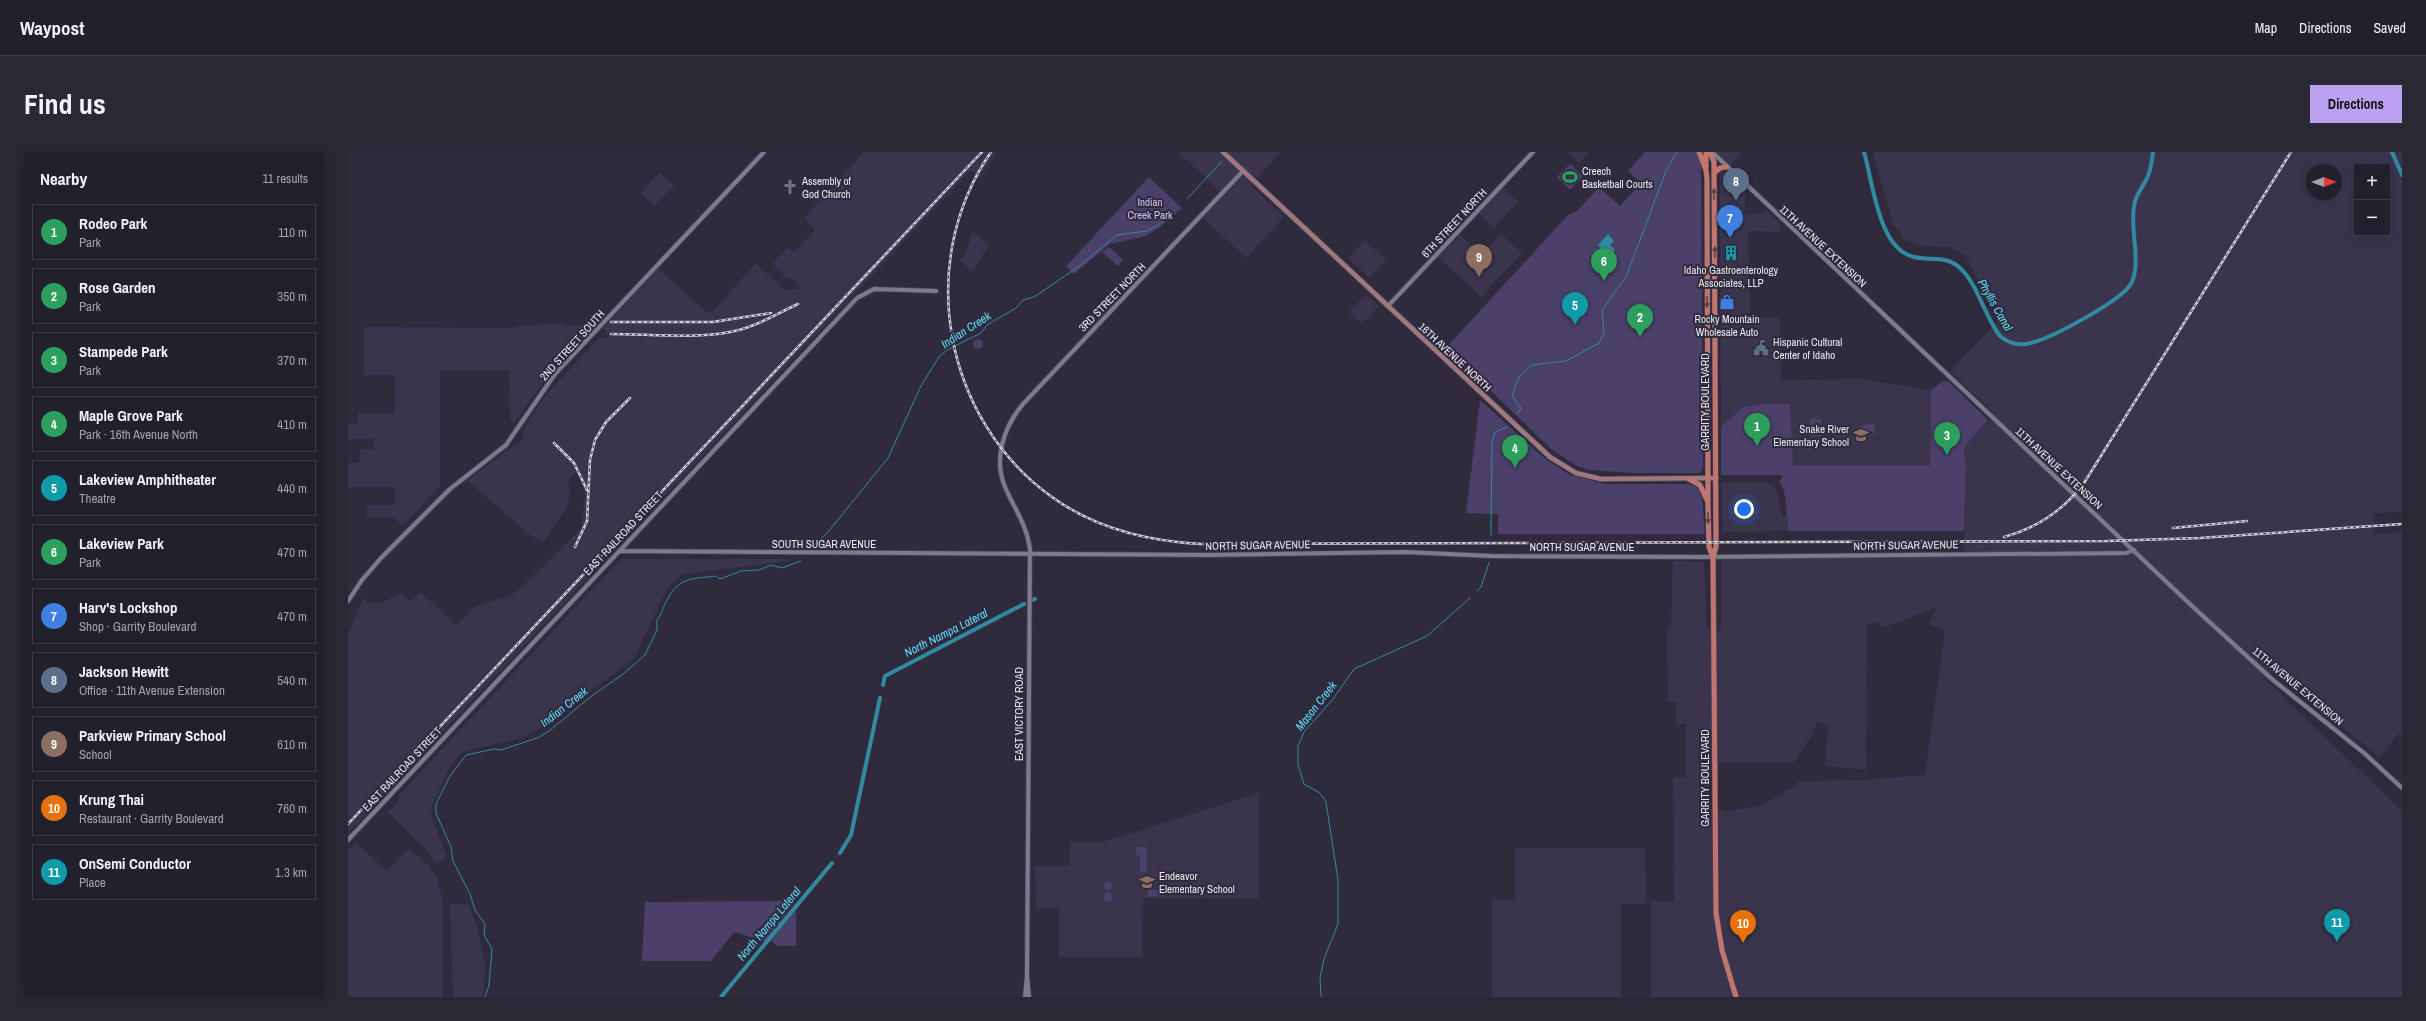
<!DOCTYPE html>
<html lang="en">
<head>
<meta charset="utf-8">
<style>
	:root { --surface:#23202e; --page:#2b2836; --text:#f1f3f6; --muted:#a3a3aa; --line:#403e4a; --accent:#bca0f2 }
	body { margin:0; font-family:"Archivo Narrow",sans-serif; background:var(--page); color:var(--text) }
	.controls { position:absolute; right:12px; top:12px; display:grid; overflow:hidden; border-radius:0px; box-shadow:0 2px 10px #0003 }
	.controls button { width:36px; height:36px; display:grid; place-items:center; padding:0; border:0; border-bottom:1px solid var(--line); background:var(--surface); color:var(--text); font:20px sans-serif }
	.compass { position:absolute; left:1958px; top:12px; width:36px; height:36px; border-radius:50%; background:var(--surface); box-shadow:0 2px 10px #0003; rotate:90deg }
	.you { position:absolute; left:1396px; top:357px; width:14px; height:14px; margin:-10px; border:3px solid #fff; border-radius:50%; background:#1a73e8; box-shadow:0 0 0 6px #1a73e833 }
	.badge { display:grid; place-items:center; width:26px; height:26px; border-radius:50%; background:var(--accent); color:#fff; font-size:13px; font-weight:700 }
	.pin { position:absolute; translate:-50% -33px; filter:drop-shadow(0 1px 2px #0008) }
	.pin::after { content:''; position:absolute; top:21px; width:14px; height:12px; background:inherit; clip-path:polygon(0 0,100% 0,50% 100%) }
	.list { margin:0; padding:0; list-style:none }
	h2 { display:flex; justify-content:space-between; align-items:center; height:52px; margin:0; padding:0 16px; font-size:17px }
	h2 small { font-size:13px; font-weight:400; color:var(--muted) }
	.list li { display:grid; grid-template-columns:26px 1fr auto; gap:12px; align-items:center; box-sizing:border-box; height:56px; margin:0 8px 8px; padding:0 8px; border:1px solid var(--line); border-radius:0px }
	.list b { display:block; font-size:15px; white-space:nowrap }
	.list p { margin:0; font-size:13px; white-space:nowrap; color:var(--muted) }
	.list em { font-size:13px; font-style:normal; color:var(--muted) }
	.map { position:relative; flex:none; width:2054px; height:845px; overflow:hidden; border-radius:0px }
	header { display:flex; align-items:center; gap:24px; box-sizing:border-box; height:56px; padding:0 20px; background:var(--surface); border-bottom:1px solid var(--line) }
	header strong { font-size:19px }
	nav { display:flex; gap:22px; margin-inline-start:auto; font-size:14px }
	.intro { display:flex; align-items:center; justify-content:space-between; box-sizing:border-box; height:96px; padding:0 24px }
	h1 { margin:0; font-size:28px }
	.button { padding:10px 18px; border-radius:0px; background:var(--accent); color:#111; font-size:14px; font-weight:700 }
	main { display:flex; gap:24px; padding:0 24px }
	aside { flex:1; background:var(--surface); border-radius:0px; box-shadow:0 2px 10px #0003 }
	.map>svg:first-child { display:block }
</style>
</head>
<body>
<header>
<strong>Waypost</strong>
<nav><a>Map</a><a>Directions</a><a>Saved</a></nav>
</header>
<div class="intro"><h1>Find us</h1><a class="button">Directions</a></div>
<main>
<aside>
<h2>Nearby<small>11 results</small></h2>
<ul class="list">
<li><span class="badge" style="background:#2e9e5b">1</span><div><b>Rodeo Park</b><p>Park</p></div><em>110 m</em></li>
<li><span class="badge" style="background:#2e9e5b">2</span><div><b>Rose Garden</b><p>Park</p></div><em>350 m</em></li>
<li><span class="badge" style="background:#2e9e5b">3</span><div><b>Stampede Park</b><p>Park</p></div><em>370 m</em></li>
<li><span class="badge" style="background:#2e9e5b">4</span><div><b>Maple Grove Park</b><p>Park · 16th Avenue North</p></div><em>410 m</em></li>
<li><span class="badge" style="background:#0f9aa8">5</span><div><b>Lakeview Amphitheater</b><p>Theatre</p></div><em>440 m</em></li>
<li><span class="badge" style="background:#2e9e5b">6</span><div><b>Lakeview Park</b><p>Park</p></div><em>470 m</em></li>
<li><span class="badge" style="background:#3f7fe0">7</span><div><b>Harv's Lockshop</b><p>Shop · Garrity Boulevard</p></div><em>470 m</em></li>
<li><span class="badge" style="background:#5c6f8a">8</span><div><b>Jackson Hewitt</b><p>Office · 11th Avenue Extension</p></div><em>540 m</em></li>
<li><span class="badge" style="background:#8d6e63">9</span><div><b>Parkview Primary School</b><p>School</p></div><em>610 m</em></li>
<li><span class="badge" style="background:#e8710a">10</span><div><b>Krung Thai</b><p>Restaurant · Garrity Boulevard</p></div><em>760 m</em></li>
<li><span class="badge" style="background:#0f9aa8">11</span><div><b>OnSemi Conductor</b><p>Place</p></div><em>1.3 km</em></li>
</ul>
</aside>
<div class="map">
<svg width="2054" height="845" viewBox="0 0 2054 845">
	<rect width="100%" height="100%" fill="#2f2b3d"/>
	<!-- built -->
	<path fill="#3a354c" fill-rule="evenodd" d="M 516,0 L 649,0 L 632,26 L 623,18 L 0,681 L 0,483 L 15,446 L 22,451 L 34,451 L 52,441 L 62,449 L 73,440 L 107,473 L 113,469 L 128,454 L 162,444 L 177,432 L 233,377 L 237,345 L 230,319 L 220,328 L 222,340 L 220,354 L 195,390 L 182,383 L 119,328 L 174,288 L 177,275 L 198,243 L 251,186 L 261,186 L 255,176 L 310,117 L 359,160 L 365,159 L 408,111 L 436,138 L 454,137 L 447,128 L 438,125 L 424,111 L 439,96 L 446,100 L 466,79 L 466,76 L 456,66 Z
		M 830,0 L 933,0 L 902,33 L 936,65 L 898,106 L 855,66 L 876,43 Z
		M 1218,0 L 1241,0 L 1231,11 Z
		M 1368,0 L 1393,0 L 1382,13 Z
		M 1525,0 L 2054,0 L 2054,359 L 2026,362 L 2026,382 L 2054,380 L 2054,583 L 2050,582 L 2032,605 L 1924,520 L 1917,527 L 2054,659 L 2054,845 L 1303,845 L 1303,749 L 1326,749 L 1325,626 L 1338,625 L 1338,572 L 1328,572 L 1328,550 L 1320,550 L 1319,478 L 1323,478 L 1325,409 L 1356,410 L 1359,478 L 1373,479 L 1373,408 L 1616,404 L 1618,315 L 1616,300 L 1618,293 L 1647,262 L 1602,219 L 1651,169 L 1618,104 L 1602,95 L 1577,94 L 1558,89 L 1545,72 ZM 2009,15 L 2039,15 L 2039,81 L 2009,81 ZM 1964,18 L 1988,18 L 1988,42 L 1964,42 ZM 1589,455 L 1581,472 L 1597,479 L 1577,623 L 1518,628 L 1451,629 L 1447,634 L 1409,656 L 1408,654 L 1377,660 L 1376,658 L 1360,657 L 1360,611 L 1445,611 L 1464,583 L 1469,570 L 1480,574 L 1477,614 L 1518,618 L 1519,471 L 1529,471 L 1535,476 Z
		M 1374,19 L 1397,38 L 1397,62 L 1415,62 L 1418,58 L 1432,71 L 1432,80 L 1400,79 L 1402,166 L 1432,166 L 1433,228 L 1513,227 L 1583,238 L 1582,314 L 1445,314 L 1442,252 L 1415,252 L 1395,255 L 1373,275 L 1372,21 Z
		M 311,21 L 326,34 L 307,54 L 293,41 Z
		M 1155,36 L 1170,50 L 1146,76 L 1131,62 Z
		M 625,79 L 641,93 L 624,120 L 612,108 L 618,101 Z
		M 1153,82 L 1174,101 L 1133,145 L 1090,105 L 1112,83 L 1133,103 Z
		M 1017,88 L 1038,108 L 1021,126 L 1000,106 Z
		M 1018,142 L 1031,154 L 1014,172 L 1001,160 Z
		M 217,172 L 217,175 L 237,172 L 241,179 L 201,223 L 166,271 L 162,266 L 161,218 L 92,218 L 92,334 L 54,374 L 46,365 L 19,365 L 19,353 L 47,353 L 47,335 L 0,335 L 0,311 L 11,311 L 12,297 L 26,297 L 26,287 L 0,287 L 0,273 L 10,272 L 10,261 L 47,261 L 47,223 L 16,223 L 16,175 L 163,176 L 174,173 Z
		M 1373,330 L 1417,330 L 1426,334 L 1429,338 L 1434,364 L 1440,364 L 1441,379 L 1375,380 Z
		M 273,407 L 440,407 L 440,409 L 335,422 L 322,432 L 318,438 L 286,507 L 188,579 L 172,586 L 114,600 L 101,617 L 83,656 L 85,670 L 99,705 L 89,712 L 77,696 L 40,660 L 52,646 L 50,644 Z
		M 911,641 L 911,746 L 795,746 L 794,805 L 711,805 L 711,756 L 688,756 L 687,714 L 722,714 L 722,690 L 755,690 Z
		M 8,691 L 39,719 L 61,696 L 80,713 L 89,726 L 95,751 L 95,845 L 0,845 L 0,699 Z
		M 1167,696 L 1297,696 L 1298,752 L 1273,752 L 1273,845 L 1144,845 L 1144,748 L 1167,748 Z
		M 102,752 L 120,752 L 129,774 L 137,813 L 136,838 L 134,845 L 105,845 Z"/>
	<!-- green -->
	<path fill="#4a406a" d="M 1297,0 L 1348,0 L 1353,14 L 1355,318 L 1351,321 L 1287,321 L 1241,318 L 1227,313 L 1202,296 L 1138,234 L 1132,232 L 1097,197 L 1221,62 L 1228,60 L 1251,35 L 1272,54 L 1293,31 L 1280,19 Z
		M 1222,12 L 1235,24 L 1222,38 L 1209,25 Z
		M 801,25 L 834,56 L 812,75 L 798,84 L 762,92 L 726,122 L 718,114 Z
		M 761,95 L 775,108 L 770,114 L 754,100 Z
		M625 192a5 5 0 1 1 10 0a5 5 0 1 1-10 0Z
		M 1595,229 L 1601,230 L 1640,268 L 1618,293 L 1616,300 L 1618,315 L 1616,379 L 1441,379 L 1436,337 L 1431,330 L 1435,323 L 1373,323 L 1373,275 L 1395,255 L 1415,252 L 1442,252 L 1445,314 L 1582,314 L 1583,238 Z
		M 1132,248 L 1195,305 L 1222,323 L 1258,332 L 1341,332 L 1349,335 L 1354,346 L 1357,382 L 1150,382 L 1150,362 L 1118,361 Z
		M 1462,267 L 1473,267 L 1473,284 L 1462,284 Z
		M 1526,272 L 1528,281 L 1513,281 L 1513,273 Z
		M 788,695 L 799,695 L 799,720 L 792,720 L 792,703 L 788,703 Z
		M755.5 734a4.5 4.5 0 1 1 9 0a4.5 4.5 0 1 1-9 0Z
		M 800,738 L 818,738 L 818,743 L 800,745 Z
		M755.5 745a4.5 4.5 0 1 1 9 0a4.5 4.5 0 1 1-9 0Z
		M 448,749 L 417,789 L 386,780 L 363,809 L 294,809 L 297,750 Z
		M 448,757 L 448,794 L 429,794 L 423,788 Z"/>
	<!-- water -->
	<path fill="#328aa0" d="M 1260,82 L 1266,89 L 1262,93 L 1267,98 L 1261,104 L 1250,93 Z"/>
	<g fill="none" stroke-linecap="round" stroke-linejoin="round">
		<!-- stream -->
		<path stroke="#328aa0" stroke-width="1" d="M 839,47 L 874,9
			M 1170,262 L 1173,256 L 1164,244 L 1171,225 L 1184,213 L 1218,209 L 1251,191 L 1256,181 L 1254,158 L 1278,125 L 1318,19 L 1329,0
			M 1143,383 L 1144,291 L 1147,280 L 1159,275
			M 463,396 L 480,380 L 540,306 L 573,234 L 591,205 L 599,198 L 633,181 L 639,173 L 668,156 L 675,148 L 686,145 L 730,115 L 769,83 L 799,79 L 810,73 L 826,59
			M 1129,439 L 1133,435 L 1141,411
			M 137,845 L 141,833 L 144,797 L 136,783 L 137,772 L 127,758 L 122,742 L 105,709 L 103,695 L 88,661 L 88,652 L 102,624 L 118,603 L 146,597 L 153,598 L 189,586 L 201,579 L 245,543 L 274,523 L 297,503 L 309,478 L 309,468 C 314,462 315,455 319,448 C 331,425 344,427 368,424 L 372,427 L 393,419 L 411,418 L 423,413 L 434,416 L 453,409
			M 973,845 L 972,826 L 976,807 L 990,772 L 990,728 L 978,650 L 972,641 L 956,632 L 950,613 L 950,594 L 956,580 L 985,547 L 1006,517 L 1079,484 L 1122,446"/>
		<!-- canal -->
		<path stroke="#328aa0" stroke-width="4" d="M 1516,0 C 1525,30 1530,97 1566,105 C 1583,109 1598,103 1612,116 C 1629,131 1637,165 1652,184 C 1661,192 1671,194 1683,191 C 1703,186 1776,148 1784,130 C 1793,109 1782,78 1786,54 C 1787,43 1796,34 1800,24 C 1803,17 1804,8 1805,0
			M 2044,0 L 2054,23
			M 684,448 L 687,447
			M 535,533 L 537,524 L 676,452
			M 492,701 L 503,683 L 532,546
			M 373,845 L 484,711"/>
		<defs>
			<path id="tertiary" d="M 1364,0 L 1844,454 L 1925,528 L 2016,601 L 2054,636
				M 1040,154 L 1185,0
				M 271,399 L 863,403 L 1058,400 L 1143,404 L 1357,405 L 1778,401 L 1786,398
				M 0,449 L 14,428 L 33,406 L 102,337 L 158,293 L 207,222 L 416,0
				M 0,688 L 509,146 L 526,137 L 588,139
				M 677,845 L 679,824
				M 681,845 L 679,824 L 682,397 C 679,373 666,356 657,335 C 645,306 656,275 675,252 L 895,19"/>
			<path id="secondary" d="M 875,0 L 1202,305 L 1228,321 L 1253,327 L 1368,326"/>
			<path id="primary" d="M 1351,0 L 1358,18 L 1359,27 L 1360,352 L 1361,395 L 1365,405
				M 1362,0 L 1366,10 L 1366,21 L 1368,395 L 1365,405 L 1368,761 L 1374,798 L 1388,845
				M 1358,15 L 1358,0
				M 1366,21 L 1372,16 L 1379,15
				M 1341,327 L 1352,333 L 1359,348"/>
		</defs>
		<!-- tertiary casing -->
		<use href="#tertiary" stroke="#4a4655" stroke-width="5.5"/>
		<!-- secondary casing -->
		<use href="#secondary" stroke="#4a4655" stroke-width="6"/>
		<!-- primary casing -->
		<use href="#primary" stroke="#4a4655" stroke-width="6"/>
		<!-- tertiary -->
		<use href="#tertiary" stroke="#7d798e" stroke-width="4"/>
		<!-- secondary -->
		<use href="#secondary" stroke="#9f787f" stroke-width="4.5"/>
		<!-- primary -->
		<use href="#primary" stroke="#c0766f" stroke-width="5"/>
		<defs>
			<path id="rail" d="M 643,0 C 567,110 595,267 704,345 C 748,377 799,389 852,392 L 1759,389 L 1852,386 L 2054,372
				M 263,170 L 365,170 L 423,161
				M 263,182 C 299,182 349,187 382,180 C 406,176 428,162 450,152
				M 206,291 L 226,311 L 239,338
				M 1825,376 L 1899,369
				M 1656,385 C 1689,376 1715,359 1736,331 L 1943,0
				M 227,395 L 239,369 L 242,308 L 247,288 L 258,270 L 282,246
				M 0,672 L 634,0"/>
		</defs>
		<!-- rail casing -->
		<use href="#rail" stroke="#d2cfdb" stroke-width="2.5"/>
		<!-- rail -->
		<use href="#rail" stroke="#2f2b3d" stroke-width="1" stroke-dasharray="3" stroke-linecap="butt"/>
	</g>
	<!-- one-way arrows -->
	<defs><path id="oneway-solid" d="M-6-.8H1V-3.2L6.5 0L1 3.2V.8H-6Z"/></defs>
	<g fill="#5a424c">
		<use href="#oneway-solid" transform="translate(1366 42) rotate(-90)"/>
		<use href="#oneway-solid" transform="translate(1367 100) rotate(-90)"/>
		<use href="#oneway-solid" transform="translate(1359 150) rotate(90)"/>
		<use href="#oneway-solid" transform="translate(1360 366) rotate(88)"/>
	</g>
	<!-- icons -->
	<defs>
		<symbol id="stadium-bare" viewBox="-9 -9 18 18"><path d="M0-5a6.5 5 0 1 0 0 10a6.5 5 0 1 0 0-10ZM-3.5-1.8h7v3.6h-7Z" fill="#2e9e5b" stroke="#2f2b3d" stroke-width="2.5" paint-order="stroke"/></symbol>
		<symbol id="church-bare" viewBox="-9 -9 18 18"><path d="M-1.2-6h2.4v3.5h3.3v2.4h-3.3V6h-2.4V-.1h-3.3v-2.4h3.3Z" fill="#6b7280" stroke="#2f2b3d" stroke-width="2.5" paint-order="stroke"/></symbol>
		<symbol id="building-bare" viewBox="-9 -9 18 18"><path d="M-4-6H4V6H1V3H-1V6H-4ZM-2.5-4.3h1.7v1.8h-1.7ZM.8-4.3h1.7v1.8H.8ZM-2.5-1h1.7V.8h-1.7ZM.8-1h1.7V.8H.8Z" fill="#0f9aa8" stroke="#2f2b3d" stroke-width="2.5" paint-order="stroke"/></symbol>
		<symbol id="shop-bare" viewBox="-9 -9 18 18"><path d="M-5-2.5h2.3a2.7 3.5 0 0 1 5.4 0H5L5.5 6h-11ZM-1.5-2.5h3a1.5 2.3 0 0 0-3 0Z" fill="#3f7fe0" stroke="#2f2b3d" stroke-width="2.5" paint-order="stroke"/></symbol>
		<symbol id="civic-bare" viewBox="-9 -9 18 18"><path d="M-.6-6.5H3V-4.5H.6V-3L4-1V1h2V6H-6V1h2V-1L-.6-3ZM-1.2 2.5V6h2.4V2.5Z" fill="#5c6f8a" stroke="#2f2b3d" stroke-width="2.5" paint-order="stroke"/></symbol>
		<symbol id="school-bare" viewBox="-9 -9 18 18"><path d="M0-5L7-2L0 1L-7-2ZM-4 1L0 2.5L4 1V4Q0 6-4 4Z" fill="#8d6e63" stroke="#2f2b3d" stroke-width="2.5" paint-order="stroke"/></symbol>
	</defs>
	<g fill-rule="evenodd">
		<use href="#stadium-bare" x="1211" y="14" width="22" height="22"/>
		<use href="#church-bare" x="431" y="24" width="22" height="22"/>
		<use href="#building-bare" x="1372" y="90" width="22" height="22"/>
		<use href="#shop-bare" x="1368" y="139" width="22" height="22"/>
		<use href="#civic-bare" x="1402" y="185" width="22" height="22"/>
		<use href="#school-bare" x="1502" y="272" width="22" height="22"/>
		<use href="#school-bare" x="788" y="719" width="22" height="22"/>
	</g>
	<g text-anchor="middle" stroke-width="4" stroke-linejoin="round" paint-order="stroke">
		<!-- poi labels -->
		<g font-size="11" fill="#eae8f3" stroke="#2f2b3d" text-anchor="start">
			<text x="1234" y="23">Creech<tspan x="1234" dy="13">Basketball Courts</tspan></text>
			<text x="454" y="33">Assembly of<tspan x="454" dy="13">God Church</tspan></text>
			<text x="1383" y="122" text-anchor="middle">Idaho Gastroenterology<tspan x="1383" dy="13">Associates, LLP</tspan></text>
			<text x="1379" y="171" text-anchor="middle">Rocky Mountain<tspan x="1379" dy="13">Wholesale Auto</tspan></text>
			<text x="1425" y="194">Hispanic Cultural<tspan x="1425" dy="13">Center of Idaho</tspan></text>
			<text x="1501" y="281" text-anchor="end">Snake River<tspan x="1501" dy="13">Elementary School</tspan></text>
			<text x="811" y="728">Endeavor<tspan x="811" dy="13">Elementary School</tspan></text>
		</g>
		<!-- park labels -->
		<g font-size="11" fill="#cec4f7" stroke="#2f2b3d">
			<text x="802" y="54">Indian<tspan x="802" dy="13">Creek Park</tspan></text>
		</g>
		<!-- street labels -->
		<g font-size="11" fill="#eae8f3" stroke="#2f2b3d">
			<text transform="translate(1106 71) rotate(-47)" y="4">6TH STREET NORTH</text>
			<text transform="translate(1475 94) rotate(43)" y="4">11TH AVENUE EXTENSION</text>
			<text transform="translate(764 145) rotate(-46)" y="4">3RD STREET NORTH</text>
			<text transform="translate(224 193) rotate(-48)" y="4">2ND STREET SOUTH</text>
			<text transform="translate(1107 205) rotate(43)" y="4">16TH AVENUE NORTH</text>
			<text transform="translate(1357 250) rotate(-90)" y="4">GARRITY BOULEVARD</text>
			<text transform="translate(1711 316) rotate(43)" y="4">11TH AVENUE EXTENSION</text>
			<text transform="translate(275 381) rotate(-47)" y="4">EAST RAILROAD STREET</text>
			<text x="476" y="396">SOUTH SUGAR AVENUE</text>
			<text transform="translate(910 393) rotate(-1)" y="4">NORTH SUGAR AVENUE</text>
			<text transform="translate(1558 393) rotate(-1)" y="4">NORTH SUGAR AVENUE</text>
			<text x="1234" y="399">NORTH SUGAR AVENUE</text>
			<text transform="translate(1950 534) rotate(40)" y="4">11TH AVENUE EXTENSION</text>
			<text transform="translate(671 562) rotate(-90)" y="4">EAST VICTORY ROAD</text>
			<text transform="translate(54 617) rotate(-47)" y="4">EAST RAILROAD STREET</text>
			<text transform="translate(1357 626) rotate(-90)" y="4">GARRITY BOULEVARD</text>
		</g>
		<!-- water labels -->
		<g font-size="12" font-style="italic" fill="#62deff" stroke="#2f2b3d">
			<text transform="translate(1647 153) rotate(60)" y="4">Phyllis Canal</text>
			<text transform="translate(618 178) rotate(-33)" y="4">Indian Creek</text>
			<text transform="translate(598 481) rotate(-27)" y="4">North Nampa Lateral</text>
			<text transform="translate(968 554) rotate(-52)" y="4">Mason Creek</text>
			<text transform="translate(216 555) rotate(-38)" y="4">Indian Creek</text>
			<text transform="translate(421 772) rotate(-50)" y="4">North Nampa Lateral</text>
		</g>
	</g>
</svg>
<div class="controls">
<button>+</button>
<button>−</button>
</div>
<svg class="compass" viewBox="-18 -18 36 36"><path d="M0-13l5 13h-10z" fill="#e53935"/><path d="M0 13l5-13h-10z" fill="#a3a3aa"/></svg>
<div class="you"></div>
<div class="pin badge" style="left:1409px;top:294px;background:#2e9e5b">1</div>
<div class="pin badge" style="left:1292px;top:185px;background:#2e9e5b">2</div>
<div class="pin badge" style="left:1599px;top:303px;background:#2e9e5b">3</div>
<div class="pin badge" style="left:1167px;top:316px;background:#2e9e5b">4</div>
<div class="pin badge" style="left:1227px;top:173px;background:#0f9aa8">5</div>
<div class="pin badge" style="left:1256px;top:129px;background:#2e9e5b">6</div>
<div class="pin badge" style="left:1382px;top:86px;background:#3f7fe0">7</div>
<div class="pin badge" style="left:1388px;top:49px;background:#5c6f8a">8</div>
<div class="pin badge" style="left:1131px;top:125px;background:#8d6e63">9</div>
<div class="pin badge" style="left:1395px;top:791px;background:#e8710a">10</div>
<div class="pin badge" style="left:1989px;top:790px;background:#0f9aa8">11</div>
</div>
</main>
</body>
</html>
